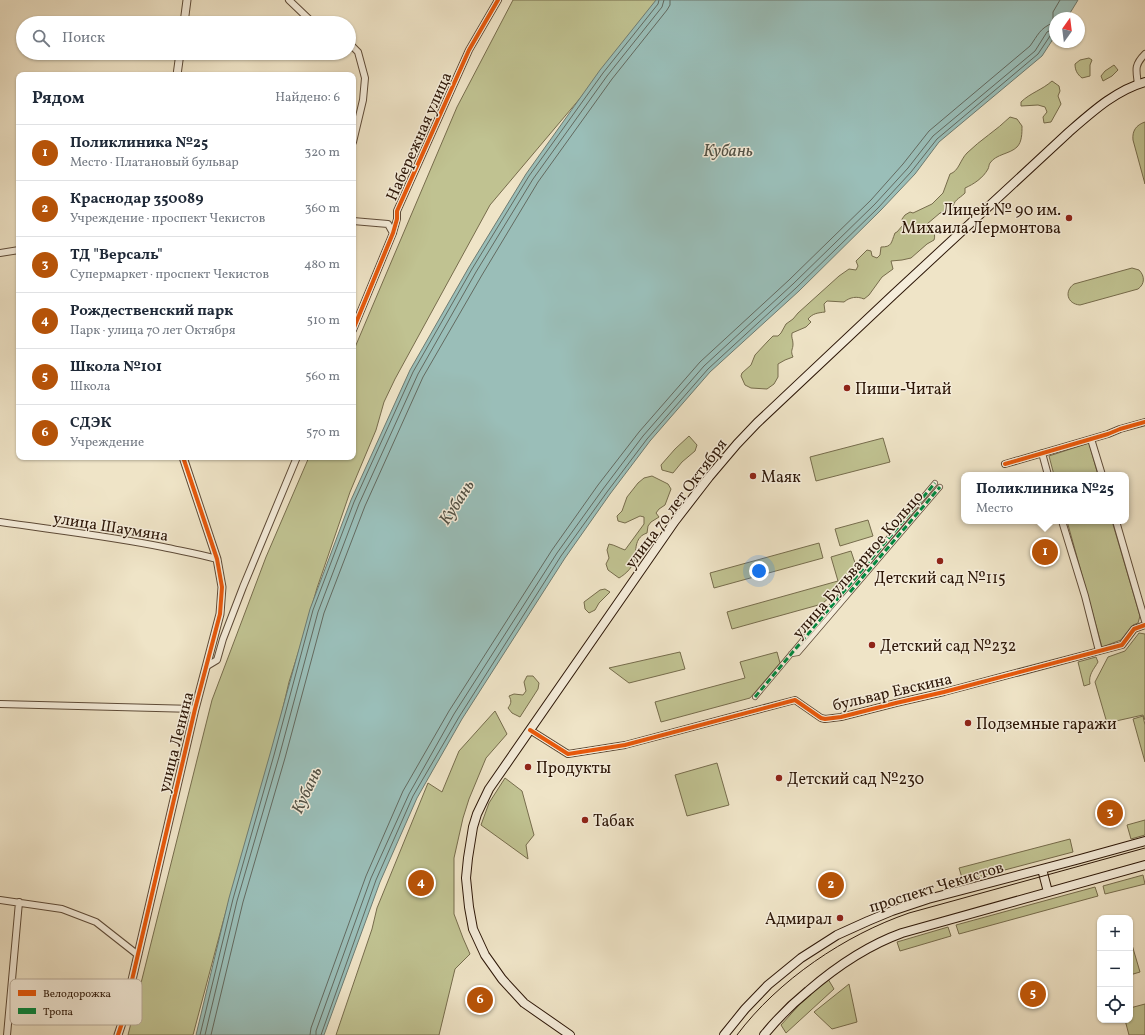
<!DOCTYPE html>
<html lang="ru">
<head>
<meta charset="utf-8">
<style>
	:root { --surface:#fff; --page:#f2f2f3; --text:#1f2937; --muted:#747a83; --line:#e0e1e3; --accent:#b45309 }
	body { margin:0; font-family:Vollkorn,serif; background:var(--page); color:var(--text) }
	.controls { position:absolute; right:12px; bottom:12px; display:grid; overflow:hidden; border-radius:8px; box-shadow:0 1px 3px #0004 }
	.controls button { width:36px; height:36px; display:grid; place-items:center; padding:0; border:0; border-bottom:1px solid var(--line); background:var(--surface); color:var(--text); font:20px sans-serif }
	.compass { position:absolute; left:1049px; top:12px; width:36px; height:36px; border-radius:50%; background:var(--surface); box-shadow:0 1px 3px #0004; rotate:14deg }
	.you { position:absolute; left:759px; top:571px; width:14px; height:14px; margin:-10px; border:3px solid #fff; border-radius:50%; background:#1a73e8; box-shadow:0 0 0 6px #1a73e833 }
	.badge { display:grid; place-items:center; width:26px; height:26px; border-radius:50%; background:var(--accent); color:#fff; font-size:13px; font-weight:700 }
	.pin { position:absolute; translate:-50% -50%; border:2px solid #fff; box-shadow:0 1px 4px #0006 }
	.popup { position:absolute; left:961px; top:472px; width:168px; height:52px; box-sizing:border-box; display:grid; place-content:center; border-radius:8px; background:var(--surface); filter:drop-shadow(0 1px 3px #0005); font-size:13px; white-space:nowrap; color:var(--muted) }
	.popup b { font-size:15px; color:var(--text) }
	.popup::after { content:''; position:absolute; left:50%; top:100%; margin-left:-8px; border:8px solid transparent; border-top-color:var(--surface) }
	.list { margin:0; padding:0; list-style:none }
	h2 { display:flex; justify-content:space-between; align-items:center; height:52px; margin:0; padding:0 16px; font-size:17px }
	h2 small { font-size:13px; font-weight:400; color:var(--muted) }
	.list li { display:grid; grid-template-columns:26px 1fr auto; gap:12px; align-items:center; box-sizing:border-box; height:56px; padding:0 16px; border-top:1px solid var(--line) }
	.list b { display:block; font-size:15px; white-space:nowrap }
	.list p { margin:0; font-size:13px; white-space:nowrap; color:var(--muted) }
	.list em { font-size:13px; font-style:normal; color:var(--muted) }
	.icon { flex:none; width:22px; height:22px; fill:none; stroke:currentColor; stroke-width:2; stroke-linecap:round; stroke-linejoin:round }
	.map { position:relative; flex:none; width:1145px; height:1035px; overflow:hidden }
	.search { position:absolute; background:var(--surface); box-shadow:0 1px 3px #0004; left:16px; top:16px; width:340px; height:44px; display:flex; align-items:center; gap:10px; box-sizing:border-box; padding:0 14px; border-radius:22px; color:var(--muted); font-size:15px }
	.panel { position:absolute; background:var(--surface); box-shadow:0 1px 3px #0004; left:16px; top:72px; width:340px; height:388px; border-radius:8px }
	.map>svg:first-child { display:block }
</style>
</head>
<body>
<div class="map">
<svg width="1145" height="1035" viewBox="0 0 1145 1035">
	<rect width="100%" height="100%" fill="#efe4c7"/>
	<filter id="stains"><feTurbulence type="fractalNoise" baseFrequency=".005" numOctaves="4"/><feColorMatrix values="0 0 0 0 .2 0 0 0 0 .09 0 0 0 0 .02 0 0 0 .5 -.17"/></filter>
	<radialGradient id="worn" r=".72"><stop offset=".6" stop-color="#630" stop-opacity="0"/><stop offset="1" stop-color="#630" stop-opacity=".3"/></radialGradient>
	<!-- green -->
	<path fill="#c0c291" stroke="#766c4c" d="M 513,0 L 663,0 L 490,205 L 395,379 L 384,402 L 376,430 L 350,492 L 317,588 L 300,647 L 289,682 L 275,742 L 223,922 L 193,1035 L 128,1035 L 212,700 L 266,557 L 309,457 L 353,457 L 353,352 L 457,107 Z
		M 1089,58 L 1092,60 L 1090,65 L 1090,76 L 1082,78 C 1077,74 1075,70 1075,64 L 1080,60 Z
		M 1114,65 L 1118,70 L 1112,76 L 1103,81 L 1101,76 L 1105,71 Z
		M 1052,81 L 1059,86 L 1060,91 L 1058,96 L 1061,104 L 1051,122 L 1044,123 L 1043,117 L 1047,112 L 1045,107 L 1038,105 L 1021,106 L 1021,102 C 1030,93 1042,90 1052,81 Z
		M 1010,117 L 1017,119 L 1022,126 C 1022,133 1022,142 1017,147 C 1010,154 996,154 990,163 C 989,164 989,167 988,169 C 983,178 974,184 965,188 L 965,193 C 959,199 953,200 953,209 L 940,213 L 927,224 L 928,228 C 933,231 936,234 934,240 L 927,244 L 911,258 L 902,260 L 891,261 L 893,269 L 882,277 L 869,295 L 864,299 C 857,296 850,297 844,302 L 827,301 L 824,304 L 825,312 C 818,313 813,313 808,319 L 811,322 L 806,327 L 792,333 C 791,338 793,339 793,344 C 793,350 790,350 793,357 L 785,360 L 778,364 L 778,377 L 774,384 L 767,389 L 751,388 L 745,385 L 741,376 L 742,373 L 751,365 L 755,355 L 768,341 L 773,336 L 778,336 L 781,333 L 786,324 L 793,319 L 798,313 L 839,276 L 849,269 L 856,270 L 858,266 L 856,261 L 867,250 L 871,251 L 872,256 L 877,258 L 880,255 L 881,247 C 892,247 891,243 895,233 L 897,232 L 903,225 L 902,219 L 905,215 L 910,212 L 913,213 L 932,204 L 943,193 L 950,174 C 959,171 960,160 967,153 C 980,140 997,130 1010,117 Z
		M 1145,122 L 1145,184 L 1133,140 C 1132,131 1136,125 1145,122 Z
		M 1132,268 L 1139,270 C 1145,276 1145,284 1138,289 L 1080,305 C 1067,304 1064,291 1074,284 Z
		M 689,436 L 697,445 L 695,451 L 682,462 L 673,473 L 662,470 L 661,465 L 675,449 Z
		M 883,438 L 890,462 L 816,481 L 810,457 Z
		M 1089,443 L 1098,475 L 1054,475 L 1049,456 Z
		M 652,476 L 668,484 L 671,489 L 665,505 L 659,509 L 656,513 L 659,517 L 651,522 L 648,526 L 647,533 C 635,537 636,548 635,558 C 634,566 626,574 619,578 L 608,570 L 606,564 L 609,558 L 607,550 L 609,544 C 615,545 619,548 625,550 L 644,524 L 644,517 L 640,516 L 625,523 L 618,521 L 617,516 L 622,511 L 627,497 L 638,483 L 644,478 Z
		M 868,520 L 873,536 L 840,546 L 835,529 Z
		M 1067,521 L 1112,521 L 1140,616 L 1138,623 L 1133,625 L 1121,640 L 1102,647 Z
		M 819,543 L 823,558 L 714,588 L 710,573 Z
		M 851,551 L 858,572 L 822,604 L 732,629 L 727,612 L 838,581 L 831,557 Z
		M 605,589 L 610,592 L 599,603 L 595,610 L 589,613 L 585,609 L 584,602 L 600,590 Z
		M 1139,633 L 1145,634 L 1145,720 L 1143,715 L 1107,723 L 1095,682 L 1108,657 L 1125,651 Z
		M 680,652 L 685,669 L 629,683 L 609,668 Z
		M 777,652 L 780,663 L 750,698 L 661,722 L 655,702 L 745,678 L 740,662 Z
		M 1096,657 L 1098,662 C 1094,669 1088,675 1090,684 L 1084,686 L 1078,662 Z
		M 527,676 L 533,676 L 539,683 L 538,689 L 520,717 L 512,713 L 508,708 C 511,704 512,701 509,696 L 514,694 L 523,695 L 526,691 L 524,682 Z
		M 495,711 L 507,734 L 486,758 L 469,799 L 463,818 L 454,858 L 454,914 L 463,938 L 470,954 L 455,969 L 439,1035 L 336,1035 L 372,929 L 377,908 L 428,783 L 442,792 L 459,751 Z
		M 1143,716 L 1145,725 L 1145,762 L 1133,719 Z
		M 717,763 L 729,805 L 687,816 L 675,775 Z
		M 505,778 L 522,791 L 534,835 L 526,845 L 528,859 L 481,825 L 489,803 Z
		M 1145,820 L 1145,835 L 1131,839 L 1127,825 Z
		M 1070,839 L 1073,852 L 963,881 L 959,868 Z
		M 1143,875 L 1145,884 L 1105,894 L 1103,886 Z
		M 1095,887 L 1098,896 L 959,934 L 956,925 Z
		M 948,927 L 951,936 L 900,951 L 897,942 Z
		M 1130,938 L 1140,972 L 1130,975 Z
		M 828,979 L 834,989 L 786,1033 L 781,1025 L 800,1004 Z
		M 849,984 L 857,1022 L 832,1029 L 814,1012 Z
		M 1145,1004 L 1145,1035 L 1129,1035 L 1125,1020 L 1130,1020 L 1130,1008 Z"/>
	<!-- water -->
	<path fill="#9abeb8" stroke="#6e7b71" d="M 656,0 L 1078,0 L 1067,18 L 1055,18 L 1055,36 L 1042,56 L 939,142 L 915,174 L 881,210 L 799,291 L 710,372 L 650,441 L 610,494 L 565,558 L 462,719 L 417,798 L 380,882 L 324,1035 L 196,1035 L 229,898 L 270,754 L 310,609 L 351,500 L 410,370 L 469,267 L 526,174 L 600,70 Z"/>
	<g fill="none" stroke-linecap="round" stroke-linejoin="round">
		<!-- shore -->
		<path stroke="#636a60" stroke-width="1" d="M 200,1035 L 233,899 L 274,755 L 313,610 L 354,502 L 413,372 L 472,269 L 529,176 L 603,73 L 658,4 L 659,0
			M 205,1035 L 237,901 L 279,757 L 318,612 L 359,504 L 418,374 L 476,272 L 533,179 L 607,76 L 662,7 L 664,0
			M 211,1035 L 243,902 L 285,758 L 324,613 L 365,506 L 423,377 L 482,275 L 538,182 L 612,79 L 667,10 L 670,5 L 670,0
			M 310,1035 L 311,1028 L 366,876 L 403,791 L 449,711 L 552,550 L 598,485 L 639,432 L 700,362 L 789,280 L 871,200 L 903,164 L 929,131 L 1030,46 C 1038,35 1040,28 1053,23 L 1053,12 L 1060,0
			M 316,1035 L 316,1031 L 371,878 L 409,794 L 454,714 L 557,553 L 603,489 L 643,436 L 704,366 L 793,284 L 875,204 L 908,168 L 933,136 L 1035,51 L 1047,32 L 1051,30 L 1055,29
			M 321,1035 L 376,880 L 413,796 L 459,717 L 561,556 L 607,492 L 647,439 L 708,369 L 796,288 L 878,208 L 911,172 L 937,139 L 1038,54 L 1050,36 L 1055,34"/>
		<defs>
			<path id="pedestrian" d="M 791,654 L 798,653 L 940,487
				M 755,697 L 935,483"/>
			<path id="minor" d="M 289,0 L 313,23
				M 349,43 L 358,52 L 365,78 L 363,100 L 353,142
				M 1138,84 C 1136,70 1134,65 1145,54
				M 353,221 L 388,224 L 393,233
				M 0,253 L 19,250
				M 353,330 L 393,233 L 397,219 L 397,211 L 469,50 L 498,0
				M 1091,439 L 1102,475
				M 1042,453 L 1048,475
				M 1005,464 L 1108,434 L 1120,429 L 1145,422
				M 1062,521 L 1085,596 L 1099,651
				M 1116,521 L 1145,621
				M 0,522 C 55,530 109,536 163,547 C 181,551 199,554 217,559
				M 207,666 L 217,660 L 223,639 L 243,587 L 297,457
				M 0,704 L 195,709
				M 530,730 L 568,754 L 625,745 L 795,700 L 821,718 L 825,719 L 841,717 L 896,703 L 944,692 L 1122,645 L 1134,629 L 1145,625
				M 0,900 L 62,909 L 96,922 L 138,955
				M 7,1035 L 19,902"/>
			<path id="tertiary" d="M 184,23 L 187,0
				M 177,75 L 180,53
				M 118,1035 L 122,1023 L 195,709 L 220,614 L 222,587 L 217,559 L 183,457"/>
			<path id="secondary" d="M 1042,869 L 1048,892
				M 570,1035 L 524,1003 L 502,979 L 485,955 L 473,929 L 469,907 L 466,878 L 468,858 L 473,827 L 477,814 L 489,789 L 675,521 L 709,477 L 737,444 L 757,423 L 893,295 L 1069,132 C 1092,112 1116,90 1145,82
				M 724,1035 L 745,1009 L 768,985 L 801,958 L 837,935 L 868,921 L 892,911 L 928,899 L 1080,859 L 1145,841
				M 764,1035 C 777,1019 792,1004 808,991 C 837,966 866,946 902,933 L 1145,865"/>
		</defs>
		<!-- pedestrian casing -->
		<use href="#pedestrian" stroke="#5d4a37" stroke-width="6"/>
		<!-- minor casing -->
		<use href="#minor" stroke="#5d4a37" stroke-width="8"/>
		<!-- tertiary casing -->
		<use href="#tertiary" stroke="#5d4a37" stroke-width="9"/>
		<!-- secondary casing -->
		<use href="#secondary" stroke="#2c1607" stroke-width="10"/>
		<!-- pedestrian -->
		<use href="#pedestrian" stroke="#f5eddb" stroke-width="4.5"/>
		<!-- minor -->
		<use href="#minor" stroke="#f5eddb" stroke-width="6"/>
		<!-- tertiary -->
		<use href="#tertiary" stroke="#f5eddb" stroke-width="7"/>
		<!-- secondary -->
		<use href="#secondary" stroke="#f5eddb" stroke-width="8"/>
		<!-- tram -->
		<path stroke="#2c1607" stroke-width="1" d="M 737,1035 C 778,980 845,935 909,913 L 1145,848"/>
		<!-- quiet -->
		<path stroke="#00873e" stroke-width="3" stroke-dasharray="6 3" stroke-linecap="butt" d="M 850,592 L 940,487
			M 755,697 L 935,483"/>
		<defs>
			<path id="cycleway" d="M 353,330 L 393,233 L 397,219 L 397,211 L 469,50 L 498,0
				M 1005,464 L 1108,434 L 1120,429 L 1145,422
				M 530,730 L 568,754 L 625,745 L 795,700 L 821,718 L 825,719 L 841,717 L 896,703 L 944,692 L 1122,645 L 1134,629 L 1145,625
				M 118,1035 L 122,1023 L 195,709 L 220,614 L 222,587 L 217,559 L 183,457"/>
		</defs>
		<!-- cycleway casing -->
		<use href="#cycleway" stroke="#f5eddb" stroke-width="6"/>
		<!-- cycleway -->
		<use href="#cycleway" stroke="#e8590c" stroke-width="4"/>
	</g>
	<!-- markers -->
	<g fill="#8f2418" stroke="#f5eddb" stroke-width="1.5">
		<circle cx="1069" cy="218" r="4"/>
		<circle cx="847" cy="388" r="4"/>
		<circle cx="753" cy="476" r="4"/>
		<circle cx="940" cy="561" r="4"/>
		<circle cx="872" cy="645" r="4"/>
		<circle cx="968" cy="723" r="4"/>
		<circle cx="528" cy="767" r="4"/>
		<circle cx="779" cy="778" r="4"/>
		<circle cx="585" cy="820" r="4"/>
		<circle cx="840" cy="918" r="4"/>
	</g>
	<g text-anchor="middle" stroke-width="3" stroke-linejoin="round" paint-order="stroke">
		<!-- street labels -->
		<g font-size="16" fill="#2c1607" stroke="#f5eddb">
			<text transform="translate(418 136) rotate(-66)" y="6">Набережная улица</text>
			<text transform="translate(675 503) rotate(-53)" y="6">улица 70 лет Октября</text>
			<text transform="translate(111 526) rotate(9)" y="6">улица Шаумяна</text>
			<text transform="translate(857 564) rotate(-49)" y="6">улица Бульварное Кольцо</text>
			<text transform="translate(892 691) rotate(-13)" y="6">бульвар Евскина</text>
			<text transform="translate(175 742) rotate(-76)" y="6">улица Ленина</text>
			<text transform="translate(936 886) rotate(-17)" y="6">проспект Чекистов</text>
		</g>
		<!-- poi labels -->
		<g font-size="16" fill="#2c1607" stroke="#f5eddb" text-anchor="start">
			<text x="1061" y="215" text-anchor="end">Лицей № 90 им.<tspan x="1061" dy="18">Михаила Лермонтова</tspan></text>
			<text x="855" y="394">Пиши-Читай</text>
			<text x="761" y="482">Маяк</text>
			<text x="940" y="583" text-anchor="middle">Детский сад №115</text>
			<text x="880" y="651">Детский сад №232</text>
			<text x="976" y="729">Подземные гаражи</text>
			<text x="536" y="773">Продукты</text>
			<text x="787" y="784">Детский сад №230</text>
			<text x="593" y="826">Табак</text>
			<text x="832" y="924" text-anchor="end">Адмирал</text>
		</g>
		<!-- water labels -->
		<g font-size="17" font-style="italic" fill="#525145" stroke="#f5eddb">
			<text x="728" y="156">Кубань</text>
			<text transform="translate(456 502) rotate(-57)" y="6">Кубань</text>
			<text transform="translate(306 790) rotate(-65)" y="6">Кубань</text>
		</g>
	</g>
	<!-- legend -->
	<rect x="10" y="979" width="132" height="46" rx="6" fill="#f5eddb" stroke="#b9ac9b" stroke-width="1"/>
	<rect x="18" y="990" width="18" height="6" fill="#e8590c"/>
	<rect x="18" y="1008" width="18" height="6" fill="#00873e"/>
	<g font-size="11" fill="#2c1607">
		<text x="43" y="997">Велодорожка</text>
		<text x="43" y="1015">Тропа</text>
	</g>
	<rect width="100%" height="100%" filter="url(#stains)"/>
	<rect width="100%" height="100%" fill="url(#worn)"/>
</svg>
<div class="controls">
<button>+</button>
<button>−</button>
<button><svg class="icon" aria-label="locate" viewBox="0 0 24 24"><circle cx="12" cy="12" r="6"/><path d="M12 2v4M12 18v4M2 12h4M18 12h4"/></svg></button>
</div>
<svg class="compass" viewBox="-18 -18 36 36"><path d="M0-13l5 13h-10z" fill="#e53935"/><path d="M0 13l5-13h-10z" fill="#747a83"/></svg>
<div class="you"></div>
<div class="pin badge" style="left:1045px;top:552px">1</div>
<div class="popup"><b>Поликлиника №25</b>Место</div>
<div class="pin badge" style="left:831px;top:885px">2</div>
<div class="pin badge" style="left:1110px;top:813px">3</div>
<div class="pin badge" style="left:421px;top:883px">4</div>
<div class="pin badge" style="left:1033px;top:994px">5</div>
<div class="pin badge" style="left:480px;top:1000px">6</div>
<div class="search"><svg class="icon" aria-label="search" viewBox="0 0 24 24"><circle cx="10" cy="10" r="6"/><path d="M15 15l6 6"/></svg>Поиск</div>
<section class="panel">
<h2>Рядом<small>Найдено: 6</small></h2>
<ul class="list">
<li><span class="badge">1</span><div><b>Поликлиника №25</b><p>Место · Платановый бульвар</p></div><em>320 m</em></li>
<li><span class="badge">2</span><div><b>Краснодар 350089</b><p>Учреждение · проспект Чекистов</p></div><em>360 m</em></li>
<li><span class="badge">3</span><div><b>ТД &quot;Версаль&quot;</b><p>Супермаркет · проспект Чекистов</p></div><em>480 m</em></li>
<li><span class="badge">4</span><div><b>Рождественский парк</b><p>Парк · улица 70 лет Октября</p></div><em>510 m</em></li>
<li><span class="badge">5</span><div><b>Школа №101</b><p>Школа</p></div><em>560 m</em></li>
<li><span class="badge">6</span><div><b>СДЭК</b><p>Учреждение</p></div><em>570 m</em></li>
</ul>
</section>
</div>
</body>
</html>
